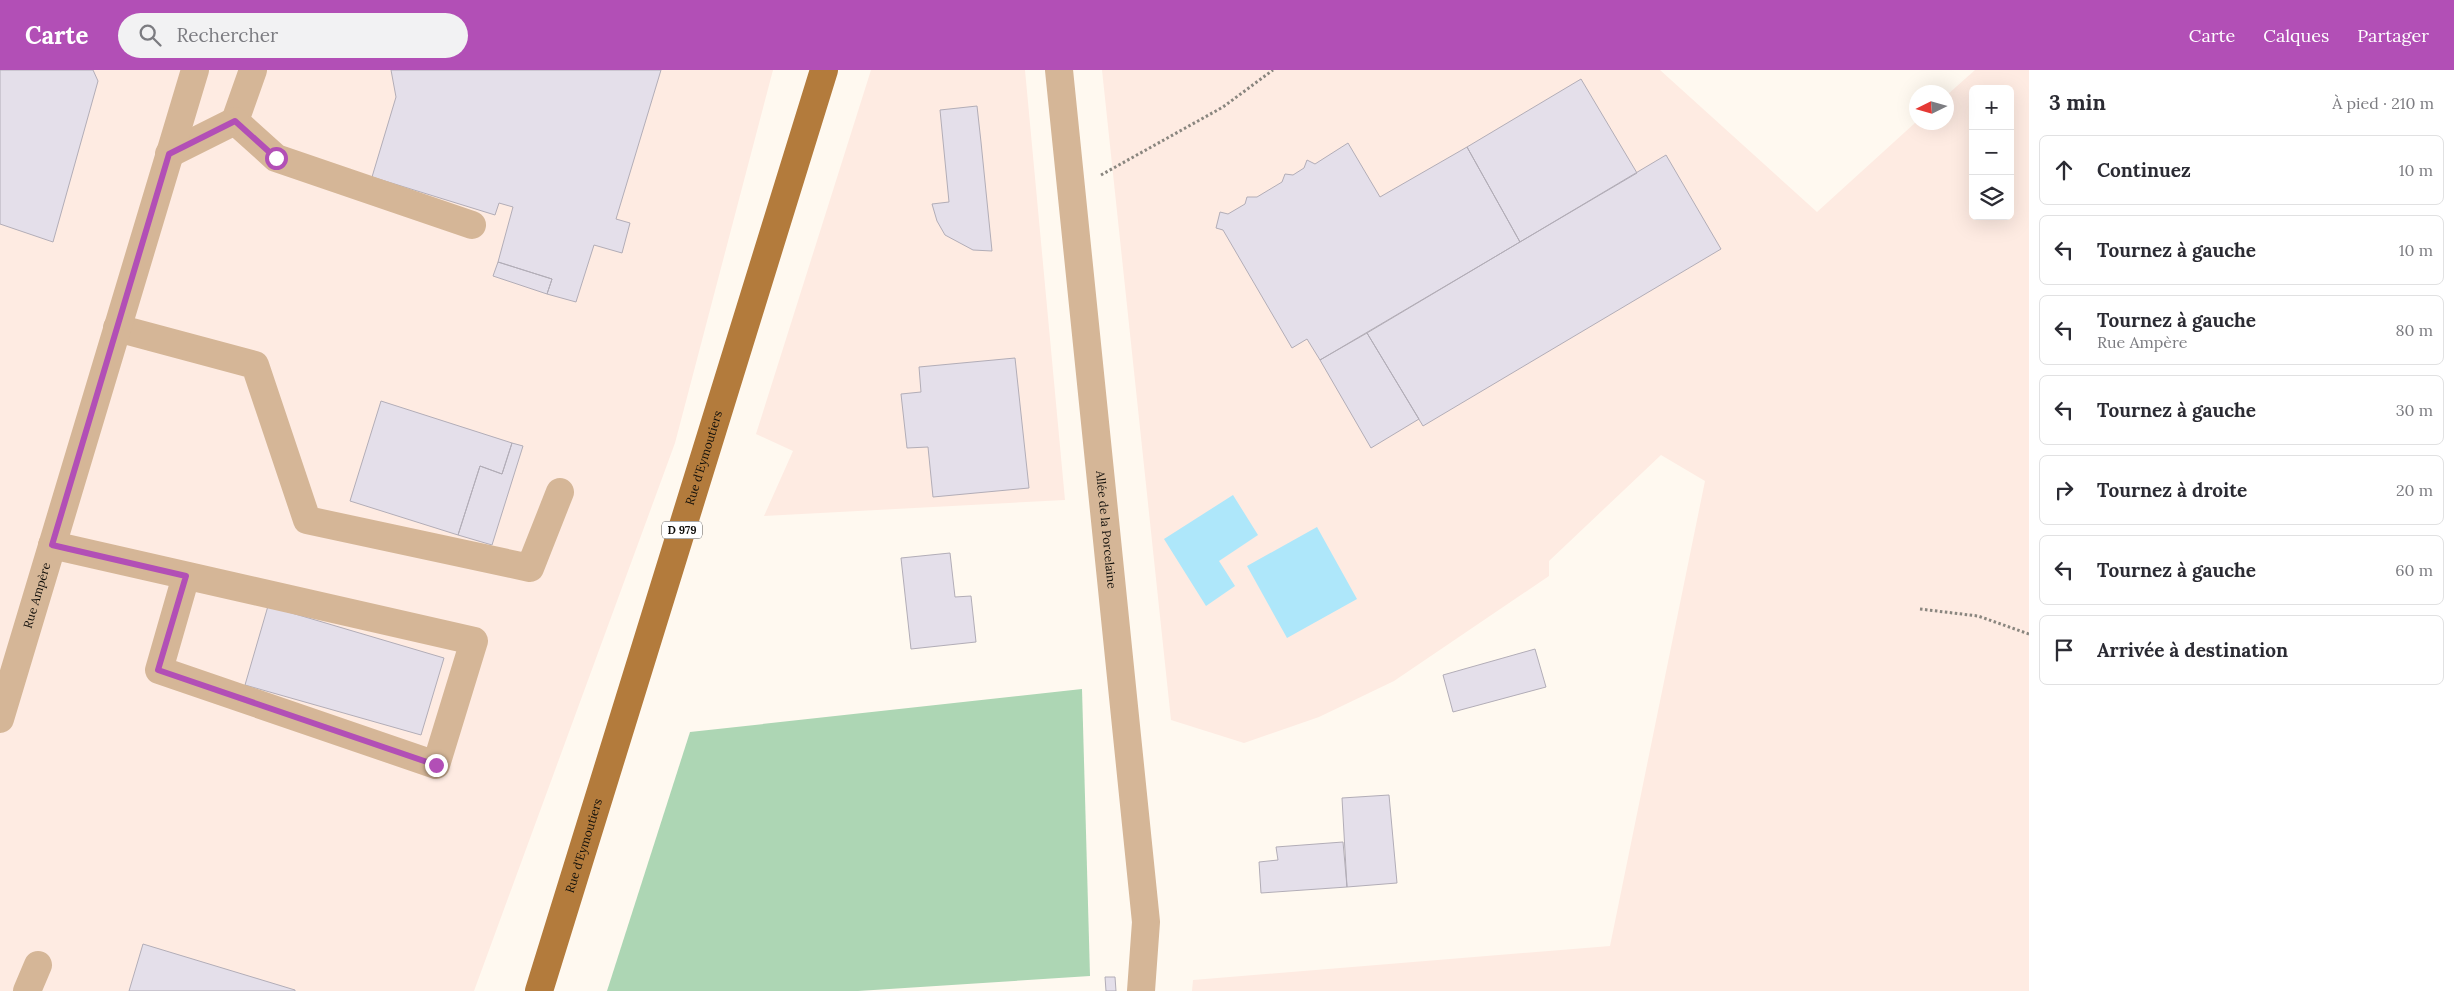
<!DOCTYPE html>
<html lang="fr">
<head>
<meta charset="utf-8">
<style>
	:root { --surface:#fff; --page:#f2f2f3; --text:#2b2b33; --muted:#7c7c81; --line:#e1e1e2; --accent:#b24fb6 }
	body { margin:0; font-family:Lora,serif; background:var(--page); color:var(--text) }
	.controls { position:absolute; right:15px; top:15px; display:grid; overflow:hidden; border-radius:8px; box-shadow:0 5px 20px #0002 }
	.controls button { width:45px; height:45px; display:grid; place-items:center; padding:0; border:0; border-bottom:1px solid var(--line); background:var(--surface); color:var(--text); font:25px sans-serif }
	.compass { position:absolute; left:1909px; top:15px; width:45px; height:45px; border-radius:50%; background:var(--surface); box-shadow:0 5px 20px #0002; rotate:265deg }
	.stop { position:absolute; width:15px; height:15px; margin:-11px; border:4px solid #b24fb6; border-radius:50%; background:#fff }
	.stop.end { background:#b24fb6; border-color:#fff; box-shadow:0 1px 5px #0008 }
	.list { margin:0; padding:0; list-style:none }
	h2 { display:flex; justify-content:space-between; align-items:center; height:65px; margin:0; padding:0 20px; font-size:21px }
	h2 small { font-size:16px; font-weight:400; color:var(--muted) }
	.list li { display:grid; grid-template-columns:32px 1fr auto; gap:15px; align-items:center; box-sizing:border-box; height:70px; margin:0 10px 10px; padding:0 10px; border:1px solid var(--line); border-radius:8px }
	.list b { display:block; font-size:19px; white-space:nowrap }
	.list p { margin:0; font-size:16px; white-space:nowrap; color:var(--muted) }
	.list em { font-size:16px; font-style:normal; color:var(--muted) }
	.icon { flex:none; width:28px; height:28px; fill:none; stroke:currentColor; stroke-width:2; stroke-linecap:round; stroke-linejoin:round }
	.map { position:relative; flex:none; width:2029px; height:921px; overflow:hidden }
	header { display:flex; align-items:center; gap:30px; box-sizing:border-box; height:70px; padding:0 25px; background:var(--accent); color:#fff }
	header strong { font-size:24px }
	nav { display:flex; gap:28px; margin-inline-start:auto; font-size:18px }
	.search { width:350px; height:45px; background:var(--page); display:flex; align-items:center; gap:12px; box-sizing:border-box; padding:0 18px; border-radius:28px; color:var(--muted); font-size:19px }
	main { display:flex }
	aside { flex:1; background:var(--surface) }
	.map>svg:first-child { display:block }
</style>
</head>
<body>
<header>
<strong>Carte</strong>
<div class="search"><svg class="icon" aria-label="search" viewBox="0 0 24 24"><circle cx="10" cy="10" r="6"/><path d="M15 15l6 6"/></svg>Rechercher</div>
<nav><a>Carte</a><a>Calques</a><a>Partager</a></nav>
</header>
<main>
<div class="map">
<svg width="2029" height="921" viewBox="0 0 2029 921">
	<rect width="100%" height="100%" fill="#fff9f0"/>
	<!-- industrial -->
	<path fill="#feebe2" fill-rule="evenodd" d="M 0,0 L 773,0 L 675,373 L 474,921 L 0,921 Z
		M 871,0 L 1025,0 L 1065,430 L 764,446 L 793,381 L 756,364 Z
		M 1102,0 L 1660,0 L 1817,142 L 1916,52 L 1946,52 L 1947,25 L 1975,0 L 2029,0 L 2029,921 L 1192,921 L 1193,910 L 1610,876 L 1705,411 L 1661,385 L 1549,491 L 1549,506 L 1394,611 L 1319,647 L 1244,673 L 1171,650 ZM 1973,19 L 2010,19 L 2010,146 L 1973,146 Z"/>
	<!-- forest -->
	<path fill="#add6b4" d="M 1082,619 L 1090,906 L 858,921 L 607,921 L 690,662 Z"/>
	<!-- water -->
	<path fill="#aee7fa" d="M 1233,425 L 1258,465 L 1219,491 L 1235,516 L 1206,536 L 1164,469 Z
		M 1317,457 L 1357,529 L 1287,568 L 1247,496 Z"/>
	<!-- building -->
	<path fill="#e4dfea" stroke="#b2adb7" d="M 0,0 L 93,0 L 98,11 L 53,172 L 0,154 Z
		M 391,0 L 661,0 L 616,149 L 630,153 L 622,183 L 594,175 L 576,232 L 547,224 L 552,209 L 498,192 L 513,137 L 499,133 L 495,145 L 372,107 L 396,27 Z
		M 1581,9 L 1637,103 L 1520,172 L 1467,77 Z
		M 977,36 L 981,72 L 992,181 L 973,180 L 945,165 L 937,151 L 932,134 L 949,132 L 940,40 Z
		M 1348,73 L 1380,127 L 1467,77 L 1520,172 L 1320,290 L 1307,269 L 1292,278 L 1223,160 L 1216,158 L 1220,142 L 1228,144 L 1245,134 L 1247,127 L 1257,127 L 1282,112 L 1285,104 L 1293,105 L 1304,98 L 1307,90 L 1315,94 Z
		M 1666,85 L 1721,179 L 1423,356 L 1367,263 Z
		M 498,192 L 552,209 L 547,224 L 493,206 Z
		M 1367,263 L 1419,349 L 1371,378 L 1320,290 Z
		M 1015,288 L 1029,418 L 933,427 L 928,377 L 907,378 L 901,324 L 921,322 L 919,297 Z
		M 381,331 L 512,373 L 502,404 L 480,396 L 458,465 L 350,431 Z
		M 512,373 L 523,376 L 492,475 L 458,465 L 480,396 L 502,404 Z
		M 950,483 L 955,527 L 971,526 L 976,572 L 911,579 L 901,488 Z
		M 268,536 L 444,588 L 421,665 L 245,615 Z
		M 1535,579 L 1546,617 L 1453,642 L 1443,605 Z
		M 1389,725 L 1397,813 L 1347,817 L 1342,728 Z
		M 1343,772 L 1347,817 L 1261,823 L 1259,792 L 1278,790 L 1276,777 Z
		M 143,874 L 295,920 L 295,921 L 129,921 Z
		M 1105,907 L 1115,907 L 1116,921 L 1106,921 Z"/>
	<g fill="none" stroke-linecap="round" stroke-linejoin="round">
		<!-- path -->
		<path stroke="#8a867f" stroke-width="3" stroke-dasharray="2.5 2.5" stroke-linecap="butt" d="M 1101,105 L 1223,37 L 1273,0
			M 1920,539 L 1978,546 L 2029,564"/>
		<!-- minor -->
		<g stroke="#d5b697" stroke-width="28">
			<path d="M 253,0 L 235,51 L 276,88 L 472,155"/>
			<path id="s1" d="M 1059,0 L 1146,852 L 1141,921"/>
			<path d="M 169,84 L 235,51"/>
			<path d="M 117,258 L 255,295 L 307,450 L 530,498 L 560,422"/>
			<path d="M 52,475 L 474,571 L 436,695 L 159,600 L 186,506"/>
			<path id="s2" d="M 0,649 L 195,0"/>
			<path d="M 27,921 L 38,895"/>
		</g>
		<!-- major -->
		<path stroke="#b37b3c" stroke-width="28" id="s3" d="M 539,921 L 824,0"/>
	</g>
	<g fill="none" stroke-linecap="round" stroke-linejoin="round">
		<!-- route -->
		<path stroke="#b24fb6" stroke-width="6" d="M 276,88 L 235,51 L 169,84 L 52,475 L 186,506 L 158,600 L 436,695"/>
	</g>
	<g text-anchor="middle" stroke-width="5" stroke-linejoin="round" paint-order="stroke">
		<!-- shield labels -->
		<rect fill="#fff" stroke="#585654" stroke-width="1" x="662" y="451.5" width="40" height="17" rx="4"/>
		<g font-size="11" font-weight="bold" fill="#100e0a">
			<text x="682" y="464">D 979</text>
		</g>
		<!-- street labels -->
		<g font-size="12" fill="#100e0a" stroke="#fff">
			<text dy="4" stroke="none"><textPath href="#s3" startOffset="558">Rue d'Eymoutiers</textPath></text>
			<text dy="4" stroke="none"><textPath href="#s1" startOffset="462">Allée de la Porcelaine</textPath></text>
			<text dy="4" stroke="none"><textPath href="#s2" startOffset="129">Rue Ampère</textPath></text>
			<text dy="4" stroke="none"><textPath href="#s3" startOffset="152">Rue d'Eymoutiers</textPath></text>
		</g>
	</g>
</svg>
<div class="controls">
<button>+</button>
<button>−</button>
<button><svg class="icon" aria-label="layers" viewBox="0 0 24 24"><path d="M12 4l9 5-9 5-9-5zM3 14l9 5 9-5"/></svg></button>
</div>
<svg class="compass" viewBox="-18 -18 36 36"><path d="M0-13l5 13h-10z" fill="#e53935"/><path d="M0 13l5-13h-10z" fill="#7c7c81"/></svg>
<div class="stop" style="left:276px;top:88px"></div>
<div class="stop end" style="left:436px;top:695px"></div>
</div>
<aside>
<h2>3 min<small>À pied · 210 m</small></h2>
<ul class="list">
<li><svg class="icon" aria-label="ahead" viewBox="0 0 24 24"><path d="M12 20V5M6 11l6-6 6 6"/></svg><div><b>Continuez</b></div><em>10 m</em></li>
<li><svg class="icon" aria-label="left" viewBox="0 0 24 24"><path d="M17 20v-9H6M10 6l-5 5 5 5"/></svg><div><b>Tournez à gauche</b></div><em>10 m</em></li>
<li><svg class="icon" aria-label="left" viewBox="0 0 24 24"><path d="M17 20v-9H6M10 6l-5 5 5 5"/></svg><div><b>Tournez à gauche</b><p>Rue Ampère</p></div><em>80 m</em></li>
<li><svg class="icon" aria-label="left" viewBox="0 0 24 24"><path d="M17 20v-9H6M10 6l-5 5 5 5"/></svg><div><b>Tournez à gauche</b></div><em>30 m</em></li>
<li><svg class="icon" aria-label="right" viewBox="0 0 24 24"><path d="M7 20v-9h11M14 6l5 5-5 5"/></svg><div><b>Tournez à droite</b></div><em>20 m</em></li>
<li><svg class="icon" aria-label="left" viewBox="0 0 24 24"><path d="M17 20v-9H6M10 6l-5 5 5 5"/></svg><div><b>Tournez à gauche</b></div><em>60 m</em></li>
<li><svg class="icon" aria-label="arrive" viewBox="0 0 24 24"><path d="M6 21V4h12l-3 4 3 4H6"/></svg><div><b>Arrivée à destination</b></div></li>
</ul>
</aside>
</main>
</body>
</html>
